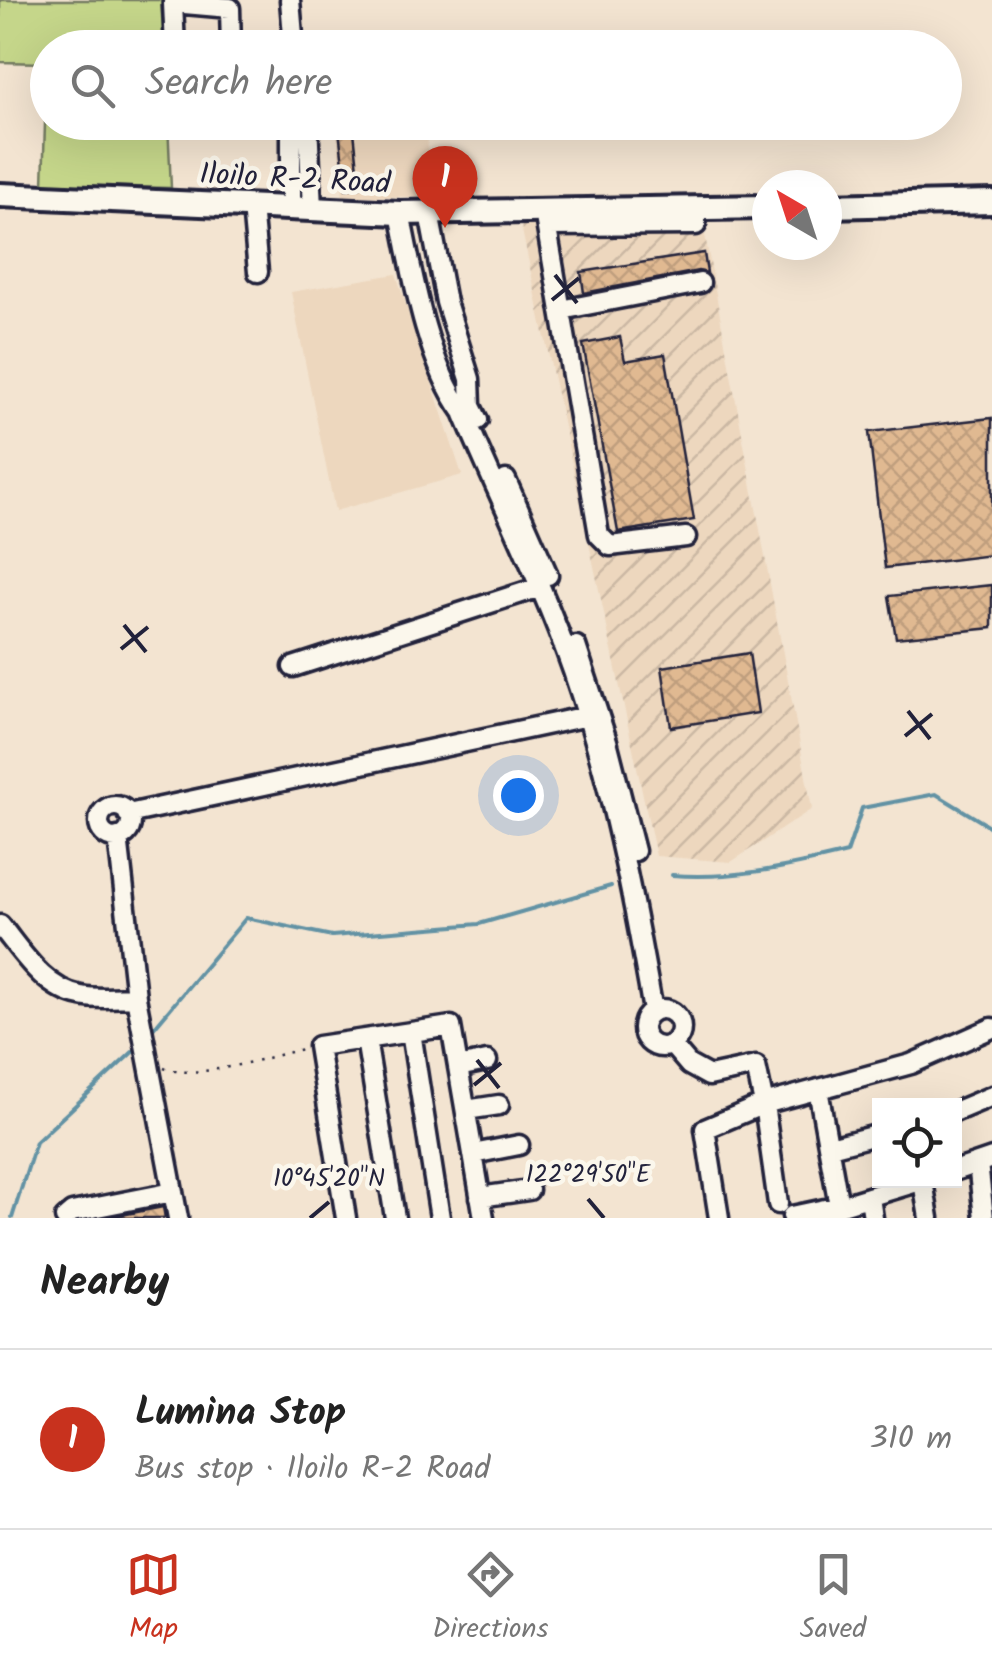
<!DOCTYPE html>
<html lang="en">
<head>
<meta charset="utf-8">
<style>
	:root { --surface:#fff; --page:#f6f6f6; --text:#222; --muted:#767676; --line:#e0e0e0; --accent:#c8321e }
	body { margin:0; font-family:Kalam,sans-serif; background:var(--page); color:var(--text) }
	.controls { position:absolute; right:30px; bottom:30px; display:grid; overflow:hidden; border-radius:0px; box-shadow:0 10px 40px #0002 }
	.controls button { width:90px; height:90px; display:grid; place-items:center; padding:0; border:0; border-bottom:2px solid var(--line); background:var(--surface); color:var(--text); font:50px sans-serif }
	.compass { position:absolute; left:752px; top:170px; width:90px; height:90px; border-radius:50%; background:var(--surface); box-shadow:0 10px 40px #0002; rotate:321deg }
	.you { position:absolute; left:518px; top:795px; width:35px; height:35px; margin:-25px; border:8px solid #fff; border-radius:50%; background:#1a73e8; box-shadow:0 0 0 15px #1a73e833 }
	.badge { display:grid; place-items:center; width:65px; height:65px; border-radius:50%; background:var(--accent); color:#fff; font-size:32px; font-weight:700 }
	.pin { position:absolute; translate:-50% -82px; filter:drop-shadow(0 2px 5px #0008) }
	.pin::after { content:''; position:absolute; top:52px; width:35px; height:30px; background:inherit; clip-path:polygon(0 0,100% 0,50% 100%) }
	.list { margin:0; padding:0; list-style:none }
	h2 { display:flex; justify-content:space-between; align-items:center; height:130px; margin:0; padding:0 40px; font-size:42px }
	h2 small { font-size:32px; font-weight:400; color:var(--muted) }
	.list li { display:grid; grid-template-columns:65px 1fr auto; gap:30px; align-items:center; box-sizing:border-box; height:180px; padding:0 40px; border-top:2px solid var(--line) }
	.list b { display:block; font-size:38px; white-space:nowrap }
	.list p { margin:0; font-size:32px; white-space:nowrap; color:var(--muted) }
	.list em { font-size:32px; font-style:normal; color:var(--muted) }
	.icon { flex:none; width:55px; height:55px; fill:none; stroke:currentColor; stroke-width:2; stroke-linecap:round; stroke-linejoin:round }
	.map { position:relative; flex:none; width:992px; height:1218px; overflow:hidden }
	.search { position:absolute; background:var(--surface); box-shadow:0 10px 40px #0002; left:30px; right:30px; top:30px; height:110px; display:flex; align-items:center; gap:25px; box-sizing:border-box; padding:0 35px; border-radius:55px; color:var(--muted); font-size:38px }
	.sheet { height:310px; background:var(--surface) }
	nav { display:flex; justify-content:space-around; align-items:center; box-sizing:border-box; height:140px; border-top:2px solid var(--line); background:var(--surface); font-size:28px; color:var(--muted) }
	nav a { display:grid; justify-items:center; gap:5px }
	nav .on { color:var(--accent) }
	.map>svg:first-child { display:block }
</style>
</head>
<body>
<div class="map">
<svg width="992" height="1218" viewBox="0 0 992 1218">
	<defs>
		<pattern id="industrial-furrows" width="10" height="10" patternUnits="userSpaceOnUse" patternTransform="scale(2.5)"><rect width="10" height="10" fill="#edd7be"/><path d="M-1 1l2-2M0 10L10 0M9 11l2-2" fill="none" stroke="#cbb8a4"/></pattern>
		<pattern id="building-cross-hatch" width="8" height="8" patternUnits="userSpaceOnUse" patternTransform="scale(2.5)"><rect width="8" height="8" fill="#e0b991"/><path d="M0 0l8 8M0 8l8-8" fill="none" stroke="#c09f7e"/></pattern>
	</defs>
	<rect width="100%" height="100%" fill="#f3e4d1"/>
	<filter id="ink" filterUnits="userSpaceOnUse"><feTurbulence type="fractalNoise" baseFrequency=".01" numOctaves="2"/><feDisplacementMap in="SourceGraphic" scale="20" xChannelSelector="R" yChannelSelector="G"/><feConvolveMatrix kernelMatrix="1 2 1 2 8 2 1 2 1" color-interpolation-filters="sRGB"/></filter>
	<g filter="url(#ink)">
		<!-- built -->
		<path fill="#edd7be" d="M 336,123 L 428,123 L 427,197 L 343,196 Z
			M 396,274 L 462,475 L 335,511 L 291,292 Z"/>
		<!-- industrial -->
		<path fill="url(#industrial-furrows)" d="M 702,219 L 812,809 L 731,862 L 656,856 L 520,221 Z"/>
		<!-- green -->
		<path fill="#c5d68a" stroke="#747c62" stroke-width="2.5" d="M 0,0 L 161,0 L 164,47 L 48,48 L 48,122 L 168,123 L 171,188 L 43,185 L 47,63 L 0,62 Z"/>
		<g fill="none" stroke-linecap="round" stroke-linejoin="round">
			<!-- stream -->
			<path stroke="#6292a4" stroke-width="4" d="M 672,875 C 730,880 790,867 847,853 L 862,808 L 936,794 L 992,828
				M 148,1035 L 246,918 L 332,936 L 479,924 L 611,886
				M 12,1218 L 36,1142 L 139,1046"/>
		</g>
		<!-- building -->
		<path fill="url(#building-cross-hatch)" stroke="#22223b" stroke-width="2.5" d="M 338,122 L 353,122 L 360,187 L 346,189 Z
			M 704,253 L 707,273 L 698,271 L 584,293 L 581,272 Z
			M 620,337 L 625,361 L 665,354 L 694,520 L 618,532 L 583,344 Z
			M 992,418 L 992,555 L 885,568 L 869,432 Z
			M 992,585 L 992,628 L 896,638 L 889,596 Z
			M 749,653 L 758,713 L 671,727 L 662,667 Z
			M 163,1207 L 165,1218 L 106,1218 Z"/>
		<g fill="none" stroke-linecap="round" stroke-linejoin="round">
			<defs>
				<path id="minor" d="M 290,0 L 294,48
					M 175,48 L 173,3 L 230,8 L 231,48
					M 291,122 L 291,208
					M 308,122 L 312,209
					M 252,206 L 258,272
					M 544,211 L 599,535 L 610,546 L 686,537
					M 400,213 C 412,273 427,363 463,412 C 499,498 542,582 573,671 C 611,781 633,896 653,1011
					M 429,213 L 446,302 L 470,379 L 471,406 L 478,420
					M 547,226 L 696,225 L 696,209
					M 561,310 L 700,283
					M 506,480 L 548,575
					M 576,646 L 607,741 L 635,851
					M 293,667 L 540,587
					M99 822a16 16 0 1 1 32 0a16 16 0 1 1-32 0Z
					M 128,814 L 597,714
					M 118,837 L 136,997 L 178,1218
					M 0,925 C 22,952 44,989 81,996 C 98,1000 119,997 136,997
					M643 1028a19 19 0 1 1 38 0a19 19 0 1 1-38 0Z
					M 411,1032 L 440,1218
					M 366,1039 L 395,1218
					M 672,1045 L 689,1065 L 709,1076 L 756,1066 L 764,1104 L 911,1064 L 992,1028
					M 458,1067 L 487,1061
					M 818,1089 L 839,1206
					M 466,1110 L 499,1105
					M 954,1112 L 992,1096
					M 830,1147 L 880,1134
					M 473,1154 L 519,1145
					M 978,1163 L 984,1218
					M 954,1171 L 992,1158
					M 923,1181 L 929,1218
					M 480,1197 L 529,1190
					M 870,1197 L 873,1218
					M 792,1216 L 839,1206 L 924,1180
					M 65,1218 L 72,1212 L 173,1192
					M 346,1218 L 318,1046 L 451,1026 L 484,1218
					M 719,1218 L 705,1129 L 764,1104 L 778,1204"/>
				<path id="major" d="M 0,195 L 400,213 L 767,207
					M 827,206 L 992,202"/>
			</defs>
			<!-- minor casing -->
			<use href="#minor" stroke="#22223b" stroke-width="25"/>
			<!-- major casing -->
			<use href="#major" stroke="#22223b" stroke-width="30"/>
			<!-- path -->
			<path stroke="#22223b" stroke-width="2.5" stroke-dasharray="2.5 8" stroke-linecap="butt" d="M 164,1068 C 196,1081 267,1057 302,1049"/>
			<!-- minor -->
			<use href="#minor" stroke="#fbf7ec" stroke-width="18"/>
			<!-- major -->
			<use href="#major" stroke="#fbf7ec" stroke-width="22"/>
		</g>
	</g>
	<!-- ticks -->
	<path fill="none" stroke="#22223b" stroke-width="4" d="M 555,275 L 577,303M 552,300 L 579,278M 124,625 L 146,652M 121,649 L 148,627M 908,711 L 930,739M 905,736 L 932,714M 477,1060 L 499,1088M 474,1085 L 501,1063M 588,1199 L 604,1218M 310,1218 L 329,1202"/>
	<g text-anchor="middle" stroke-width="9" stroke-linejoin="round" paint-order="stroke">
		<!-- street labels -->
		<g font-size="30" fill="#22223b" stroke="#fbf7ec">
			<text transform="translate(295 178) rotate(3)" y="10">Iloilo R-2 Road</text>
		</g>
	</g>
	<g font-size="25" text-anchor="middle" fill="#22223b" stroke="#fbf7ec" stroke-width="9" stroke-linejoin="round" paint-order="stroke">
		<text x="588" y="1182">122°29'50"E</text>
		<text x="329" y="1186">10°45'20"N</text>
	</g>
</svg>
<div class="controls">
<button><svg class="icon" aria-label="locate" viewBox="0 0 24 24"><circle cx="12" cy="12" r="6"/><path d="M12 2v4M12 18v4M2 12h4M18 12h4"/></svg></button>
</div>
<svg class="compass" viewBox="-18 -18 36 36"><path d="M0-13l5 13h-10z" fill="#e53935"/><path d="M0 13l5-13h-10z" fill="#767676"/></svg>
<div class="you"></div>
<div class="pin badge" style="left:445px;top:228px">1</div>
<div class="search"><svg class="icon" aria-label="search" viewBox="0 0 24 24"><circle cx="10" cy="10" r="6"/><path d="M15 15l6 6"/></svg>Search here</div>
</div>
<section class="sheet">
<h2>Nearby<small></small></h2>
<ul class="list">
<li><span class="badge">1</span><div><b>Lumina Stop</b><p>Bus stop · Iloilo R-2 Road</p></div><em>310 m</em></li>
</ul>
</section>
<nav>
<a class="on"><svg class="icon" aria-label="map" viewBox="0 0 24 24"><path d="M3 6l6-2 6 2 6-2v14l-6 2-6-2-6 2zM9 4v14M15 6v14"/></svg>Map</a>
<a><svg class="icon" aria-label="directions" viewBox="0 0 24 24"><path d="M12 3l9 9-9 9-9-9zM9 14v-3h6M13 9l2 2-2 2"/></svg>Directions</a>
<a><svg class="icon" aria-label="saved" viewBox="0 0 24 24"><path d="M7 4h10v16l-5-4-5 4z"/></svg>Saved</a>
</nav>
</body>
</html>
